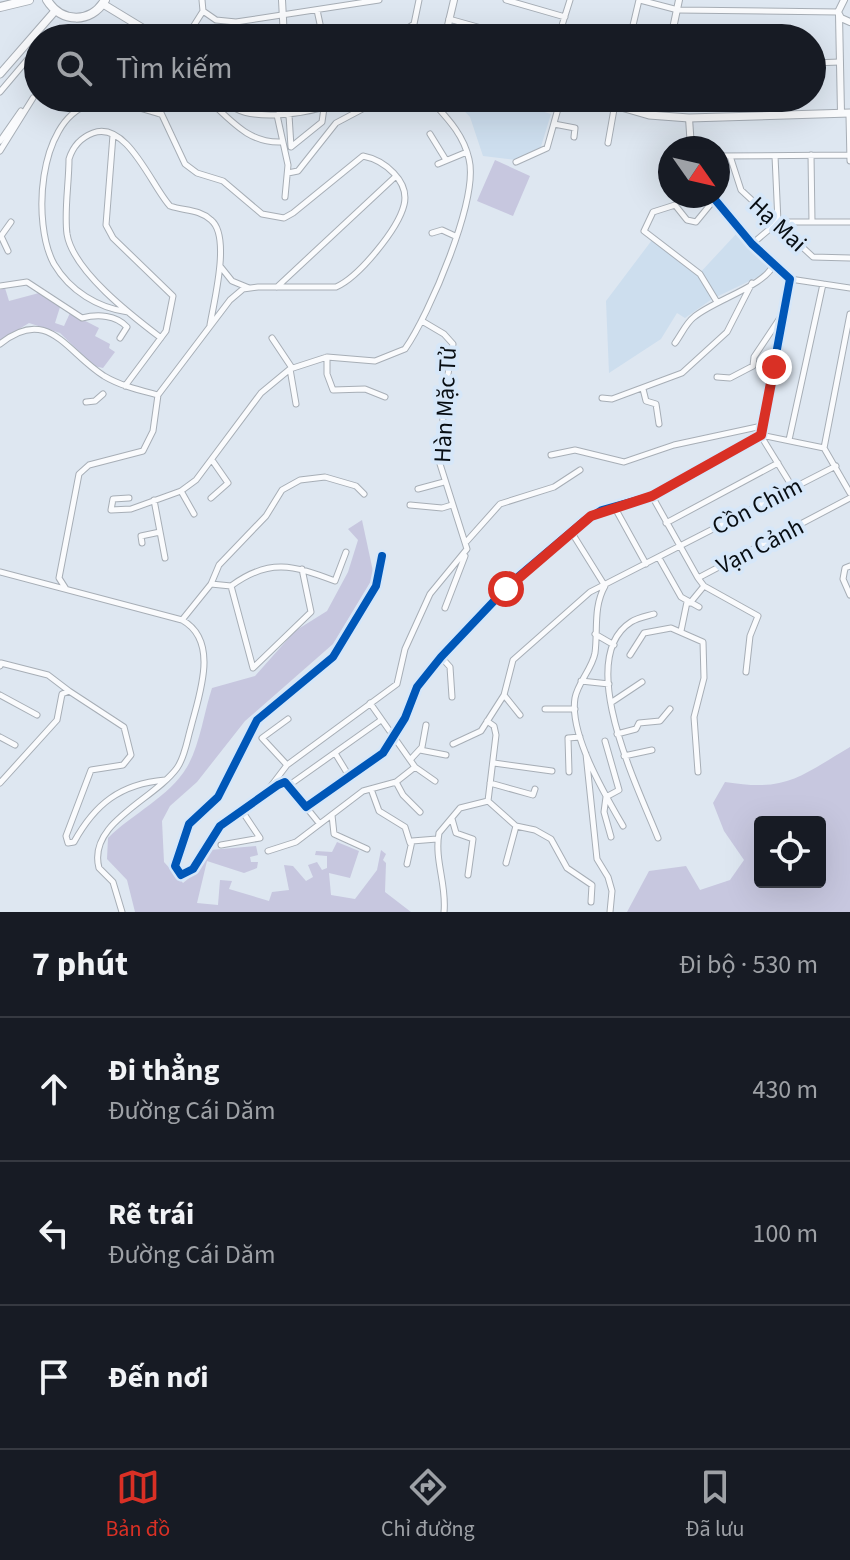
<!DOCTYPE html>
<html lang="vi">
<head>
<meta charset="utf-8">
<style>
	:root { --surface:#171b24; --page:#242831; --text:#f1f3f6; --muted:#9ea1a6; --line:#363941; --accent:#d93025 }
	body { margin:0; font-family:"Source Sans 3",sans-serif; background:var(--page); color:var(--text) }
	.controls { position:absolute; right:24px; bottom:24px; display:grid; overflow:hidden; border-radius:8px; box-shadow:0 8px 32px #0002 }
	.controls button { width:72px; height:72px; display:grid; place-items:center; padding:0; border:0; border-bottom:2px solid var(--line); background:var(--surface); color:var(--text); font:40px sans-serif }
	.compass { position:absolute; left:658px; top:136px; width:72px; height:72px; border-radius:50%; background:var(--surface); box-shadow:0 8px 32px #0002; rotate:124deg }
	.stop { position:absolute; width:24px; height:24px; margin:-18px; border:6px solid #d93025; border-radius:50%; background:#fff }
	.stop.end { background:#d93025; border-color:#fff; box-shadow:0 2px 8px #0008 }
	.list { margin:0; padding:0; list-style:none }
	h2 { display:flex; justify-content:space-between; align-items:center; height:104px; margin:0; padding:0 32px; font-size:34px }
	h2 small { font-size:26px; font-weight:400; color:var(--muted) }
	.list li { display:grid; grid-template-columns:52px 1fr auto; gap:24px; align-items:center; box-sizing:border-box; height:144px; padding:0 32px; border-top:2px solid var(--line) }
	.list b { display:block; font-size:30px; white-space:nowrap }
	.list p { margin:0; font-size:26px; white-space:nowrap; color:var(--muted) }
	.list em { font-size:26px; font-style:normal; color:var(--muted) }
	.icon { flex:none; width:44px; height:44px; fill:none; stroke:currentColor; stroke-width:2; stroke-linecap:round; stroke-linejoin:round }
	.map { position:relative; flex:none; width:850px; height:912px; overflow:hidden }
	.search { position:absolute; background:var(--surface); box-shadow:0 8px 32px #0002; left:24px; right:24px; top:24px; height:88px; display:flex; align-items:center; gap:20px; box-sizing:border-box; padding:0 28px; border-radius:44px; color:var(--muted); font-size:30px }
	.sheet { height:536px; background:var(--surface) }
	nav { display:flex; justify-content:space-around; align-items:center; box-sizing:border-box; height:112px; border-top:2px solid var(--line); background:var(--surface); font-size:22px; color:var(--muted) }
	nav a { display:grid; justify-items:center; gap:4px }
	nav .on { color:var(--accent) }
	.map>svg:first-child { display:block }
</style>
</head>
<body>
<div class="map">
<svg width="850" height="912" viewBox="0 0 850 912">
	<rect width="100%" height="100%" fill="#dee7f1"/>
	<!-- built -->
	<path fill="#cddeee" d="M 452,98 L 499,98 L 551,114 L 539,153 L 516,160 L 483,156 L 470,117 Z
		M 737,233 L 770,265 L 762,275 L 712,299 L 685,318 L 677,313 L 661,339 L 609,373 L 606,301 L 652,240 L 697,276 Z"/>
	<!-- green -->
	<path fill="#c7c7df" fill-rule="evenodd" d="M 495,160 L 530,176 L 513,216 L 477,201 Z
		M 5,288 L 9,301 L 39,293 L 60,307 L 55,323 L 64,326 L 70,313 L 99,328 L 95,336 L 110,344 L 109,348 L 115,352 L 103,368 L 94,366 L 60,333 L 29,323 L 0,341 L 0,290 Z
		M 362,520 L 374,576 L 333,644 L 245,721 L 197,782 L 170,806 L 162,821 L 164,862 L 183,883 L 199,870 L 210,850 L 256,846 L 258,855 L 250,857 L 251,862 L 258,862 L 257,868 L 244,873 L 207,861 L 197,903 L 218,905 L 220,880 L 232,881 L 229,889 L 269,901 L 272,892 L 289,890 L 284,865 L 293,866 L 306,881 L 313,877 L 308,865 L 317,862 L 322,870 L 327,868 L 327,856 L 315,855 L 316,851 L 332,852 L 337,842 L 359,851 L 350,878 L 329,873 L 331,895 L 355,899 L 377,870 L 381,850 L 386,854 L 383,860 L 386,863 L 385,892 L 411,912 L 135,912 L 127,880 L 107,859 L 108,838 C 132,814 169,797 187,767 C 200,745 204,712 212,688 L 255,676 L 295,631 L 327,611 L 348,572 L 358,540 L 348,529 Z
		M 850,747 L 850,912 L 627,912 L 649,871 L 686,866 L 700,890 L 730,880 L 744,860 L 724,831 L 713,803 L 725,782 C 787,792 799,777 850,747 ZM 760,822 L 820,822 L 820,882 L 760,882 Z"/>
	<g fill="none" stroke-linecap="round" stroke-linejoin="round">
		<defs>
			<path id="minor" d="M 506,0 L 565,17
				M 640,0 L 678,10 L 838,12
				M 317,10 L 323,38
				M 203,11 L 216,20 L 236,22 L 379,0
				M 449,19 L 517,38
				M 631,33 L 646,38
				M 186,38 L 203,11 L 202,0
				M 346,38 L 408,28 L 414,24 L 419,0
				M 558,38 L 570,0
				M 630,38 L 639,0
				M 812,63 L 840,62
				M 0,92 L 27,60 L 38,53
				M 221,98 L 217,108 C 237,127 253,143 281,142
				M 225,98 C 241,128 323,112 349,98
				M 398,98 L 420,103
				M 277,115 L 288,165 L 285,197
				M 279,115 L 280,98
				M 287,115 L 287,98
				M 289,115 L 291,147 L 322,122 L 324,108
				M 849,116 L 850,161
				M 554,124 L 575,128 L 574,137
				M 430,134 L 446,160
				M 113,135 L 106,225 L 113,238 L 173,296 L 166,331 L 125,386
				M 0,141 L 21,111
				M 608,143 L 616,98
				M 0,151 L 33,98
				M 811,155 L 812,222
				M 718,156 L 850,155
				M 730,156 L 741,190 L 813,257 L 850,258
				M 775,156 L 778,222
				M 516,162 L 547,148 L 561,98
				M 438,164 L 467,152
				M 288,173 L 298,171 L 336,123 L 370,105
				M 714,200 L 696,222 L 687,220 L 675,205 L 653,212 L 644,231 L 700,274 L 717,302
				M 432,233 L 442,230 L 455,236
				M 1,236 L 11,222
				M 1,236 L 8,251
				M 752,244 L 778,222 L 850,222
				M 220,266 L 232,281 L 249,288
				M 790,279 L 850,288
				M 0,286 L 27,282 L 82,318 C 98,314 116,315 127,327 L 120,338
				M 277,287 L 396,176
				M 128,312 C 98,308 70,291 54,264 C 32,224 38,122 88,105 C 112,97 136,107 160,114
				M 161,338 C 132,316 73,271 67,234 C 64,211 69,183 69,159 C 73,146 80,138 93,133 C 127,120 152,187 170,206 C 185,211 199,209 211,220 C 231,236 214,301 210,325
				M 272,338 L 292,368
				M 675,343 C 681,335 686,323 694,317 C 714,300 768,285 774,263
				M 0,344 C 48,305 66,352 104,376 C 121,386 139,390 158,395
				M 327,357 L 327,374 L 333,390 L 365,389 L 385,397
				M 290,369 L 296,404
				M 717,377 L 730,378 L 753,366 L 754,357 L 784,312
				M 643,389 L 646,401 L 656,404 L 659,424
				M 602,398 L 612,399 L 682,373 L 727,332 L 752,283
				M 86,402 L 95,401 L 103,394
				M 761,435 L 824,448 L 850,493
				M 761,436 L 793,488
				M 789,440 L 823,284
				M 824,448 L 850,314
				M 551,455 L 575,450 L 624,462 L 674,445 L 762,426
				M 418,489 L 444,482
				M 181,491 L 194,514
				M 652,496 L 698,578
				M 129,498 L 113,499 L 111,510 L 131,509 L 181,491 L 196,480 L 261,393 L 290,369 L 327,357 L 375,361 L 405,349 C 429,315 479,199 469,159 C 463,133 446,117 429,98
				M 211,498 L 228,483 L 212,460
				M 154,500 L 165,558
				M 410,505 L 442,508 L 452,505
				M 615,508 L 646,564
				M 666,523 L 778,463
				M 572,533 L 605,586 C 593,607 598,630 595,653 C 592,669 578,682 575,698 C 569,734 605,795 623,826
				M 467,541 L 500,504 L 554,487 L 580,470
				M 142,543 L 141,536 L 160,532
				M 659,558 L 681,597 L 699,607
				M 850,566 L 845,568 L 843,579 L 850,595
				M 0,572 L 182,620 C 220,641 199,695 191,727 C 187,740 185,757 177,768 C 154,800 87,823 99,868 L 113,882 L 122,912
				M 211,584 L 231,586 C 269,558 293,565 335,581 L 346,552
				M 231,586 L 253,668 L 311,612 L 302,569
				M 704,586 L 758,616 L 750,636 L 746,672
				M 66,589 L 59,578 L 79,474 L 89,465 L 143,451 L 153,431 L 158,395 L 230,300 L 243,289 L 258,287 L 336,287 C 359,277 398,229 404,205 C 410,181 384,160 363,156 L 293,213 L 284,218 L 262,214 L 223,181 L 197,173 L 185,164 L 154,98
				M 690,603 L 704,586 L 698,578 L 850,498
				M 445,608 L 465,556
				M 654,614 C 647,616 637,618 631,622 C 573,659 640,792 658,838
				M 182,620 L 211,584 L 219,565 L 266,516 L 282,490 L 300,480 L 325,477 L 356,486 L 364,494
				M 681,631 L 687,602
				M 595,634 L 614,645
				M 630,655 L 644,633 L 671,628 L 703,642 L 704,678 L 694,717 L 698,772
				M 441,657 L 450,667 L 452,697
				M 0,666 L 1,663 L 48,675 L 69,691
				M 581,681 L 609,684
				M 0,695 L 37,715
				M 504,695 L 520,715
				M 612,702 L 642,682
				M 370,703 L 415,767 L 435,781
				M 545,709 L 575,709
				M 257,720 L 333,657 L 376,586 L 382,556
				M 617,734 L 636,729 L 639,723 L 660,721 L 670,709
				M 0,737 L 15,745
				M 605,741 L 619,790 L 606,797 L 604,812 L 611,837
				M 453,744 L 481,731 L 504,695 L 513,660 L 590,592 L 836,466
				M 420,750 L 446,755
				M 335,753 L 349,776
				M 586,754 L 597,859 L 608,877 L 612,891 L 610,912
				M 624,756 L 652,750
				M 410,760 L 422,747 L 426,725
				M 494,763 L 552,771
				M 287,765 L 262,738 L 288,719
				M 569,772 L 568,738 L 580,737
				M 396,782 L 403,795 L 420,812
				M 0,783 L 57,720 L 62,694 L 69,691 L 124,727 L 131,755 L 123,765 L 91,770 L 66,836 L 68,843 L 74,842 C 95,804 120,784 165,780
				M 490,783 L 533,795 L 535,789
				M 288,786 L 381,720
				M 371,789 L 379,811 L 405,827 L 410,843
				M 268,790 L 287,765 L 397,684 L 405,649 L 430,594 L 467,549 L 440,464 L 444,434 L 442,410 L 453,344 L 444,334 L 422,321
				M 488,801 L 516,826 L 535,830 L 551,839 L 567,868 L 592,885 L 591,902
				M 306,807 L 319,823
				M 332,815 L 334,834 L 367,849
				M 452,819 L 456,833 L 473,839 L 468,875
				M 221,845 L 260,838 L 242,811
				M 268,851 L 296,842 L 363,791 L 396,782 L 415,767
				M 506,863 L 516,826
				M 407,864 L 412,841 L 437,839
				M 444,912 C 447,885 434,860 439,833 L 460,808 L 488,801 L 496,735 L 494,726 L 487,721"/>
			<path id="tertiary" d="M 282,0 L 284,38
				M 844,0 L 838,12 L 841,18 L 850,22
				M 839,15 L 841,113
				M 445,38 L 454,0
				M 671,38 L 679,0
				M 649,115 L 654,98
				M 689,118 L 691,148
				M 257,720 L 218,797 L 189,824 L 175,866 L 181,875 L 193,869 L 220,826 L 278,785 L 285,782 L 306,807 L 383,753 L 405,718 L 417,687 L 441,657 L 513,581 L 584,521 L 602,510 L 652,496 L 761,435 L 790,279 L 752,244 L 712,196"/>
			<path id="secondary" d="M 103,4 L 159,38
				M 0,74 L 55,11
				M 590,98 L 649,115 L 689,118 L 850,113"/>
			<path id="primary" d="M 47,0 C 61,23 91,24 105,0
				M 0,7 L 29,0"/>
		</defs>
		<!-- minor casing -->
		<use href="#minor" stroke="#a7aeb6" stroke-width="7"/>
		<!-- tertiary casing -->
		<use href="#tertiary" stroke="#a7aeb6" stroke-width="8"/>
		<!-- secondary casing -->
		<use href="#secondary" stroke="#a7aeb6" stroke-width="9"/>
		<!-- primary casing -->
		<use href="#primary" stroke="#a7aeb6" stroke-width="10"/>
		<!-- minor -->
		<use href="#minor" stroke="#fafbfd" stroke-width="5"/>
		<!-- tertiary -->
		<use href="#tertiary" stroke="#fafbfd" stroke-width="6"/>
		<!-- secondary -->
		<use href="#secondary" stroke="#fafbfd" stroke-width="7"/>
		<!-- primary -->
		<use href="#primary" stroke="#fafbfd" stroke-width="8"/>
		<defs>
			<path id="cycleway" d="M 382,556 L 376,586 L 333,657 L 257,720 L 218,797 L 189,824 L 175,866 L 181,875 L 193,869 L 220,826 L 278,785 L 285,782 L 306,807 L 383,753 L 405,718 L 417,687 L 441,657 L 513,581 L 584,521 L 602,510 L 652,496 L 761,435 L 790,279 L 752,244 L 712,196"/>
		</defs>
		<!-- cycleway casing -->
		<use href="#cycleway" stroke="#d6e7f9" stroke-width="13"/>
		<!-- cycleway -->
		<use href="#cycleway" stroke="#0057b8" stroke-width="8"/>
	</g>
	<g fill="none" stroke-linecap="round" stroke-linejoin="round">
		<!-- route -->
		<path stroke="#d93025" stroke-width="10" d="M 506,589 L 591,516 L 652,496 L 761,435 L 774,367"/>
	</g>
	<g text-anchor="middle" stroke-width="8" stroke-linejoin="round" paint-order="stroke">
		<!-- street labels -->
		<g font-size="24" fill="#070d12" stroke="#d6e7f9">
			<text transform="translate(778 224) rotate(43)" y="8">Hạ Mai</text>
			<text transform="translate(445 405) rotate(-87)" y="8">Hàn Mặc Tử</text>
			<text transform="translate(757 506) rotate(-27)" y="8">Cồn Chìm</text>
			<text transform="translate(760 546) rotate(-27)" y="8">Vạn Cảnh</text>
		</g>
	</g>
</svg>
<div class="controls">
<button><svg class="icon" aria-label="locate" viewBox="0 0 24 24"><circle cx="12" cy="12" r="6"/><path d="M12 2v4M12 18v4M2 12h4M18 12h4"/></svg></button>
</div>
<svg class="compass" viewBox="-18 -18 36 36"><path d="M0-13l5 13h-10z" fill="#e53935"/><path d="M0 13l5-13h-10z" fill="#9ea1a6"/></svg>
<div class="stop" style="left:506px;top:589px"></div>
<div class="stop end" style="left:774px;top:367px"></div>
<div class="search"><svg class="icon" aria-label="search" viewBox="0 0 24 24"><circle cx="10" cy="10" r="6"/><path d="M15 15l6 6"/></svg>Tìm kiếm</div>
</div>
<section class="sheet">
<h2>7 phút<small>Đi bộ · 530 m</small></h2>
<ul class="list">
<li><svg class="icon" aria-label="ahead" viewBox="0 0 24 24"><path d="M12 20V5M6 11l6-6 6 6"/></svg><div><b>Đi thẳng</b><p>Đường Cái Dăm</p></div><em>430 m</em></li>
<li><svg class="icon" aria-label="left" viewBox="0 0 24 24"><path d="M17 20v-9H6M10 6l-5 5 5 5"/></svg><div><b>Rẽ trái</b><p>Đường Cái Dăm</p></div><em>100 m</em></li>
<li><svg class="icon" aria-label="arrive" viewBox="0 0 24 24"><path d="M6 21V4h12l-3 4 3 4H6"/></svg><div><b>Đến nơi</b></div></li>
</ul>
</section>
<nav>
<a class="on"><svg class="icon" aria-label="map" viewBox="0 0 24 24"><path d="M3 6l6-2 6 2 6-2v14l-6 2-6-2-6 2zM9 4v14M15 6v14"/></svg>Bản đồ</a>
<a><svg class="icon" aria-label="directions" viewBox="0 0 24 24"><path d="M12 3l9 9-9 9-9-9zM9 14v-3h6M13 9l2 2-2 2"/></svg>Chỉ đường</a>
<a><svg class="icon" aria-label="saved" viewBox="0 0 24 24"><path d="M7 4h10v16l-5-4-5 4z"/></svg>Đã lưu</a>
</nav>
</body>
</html>
